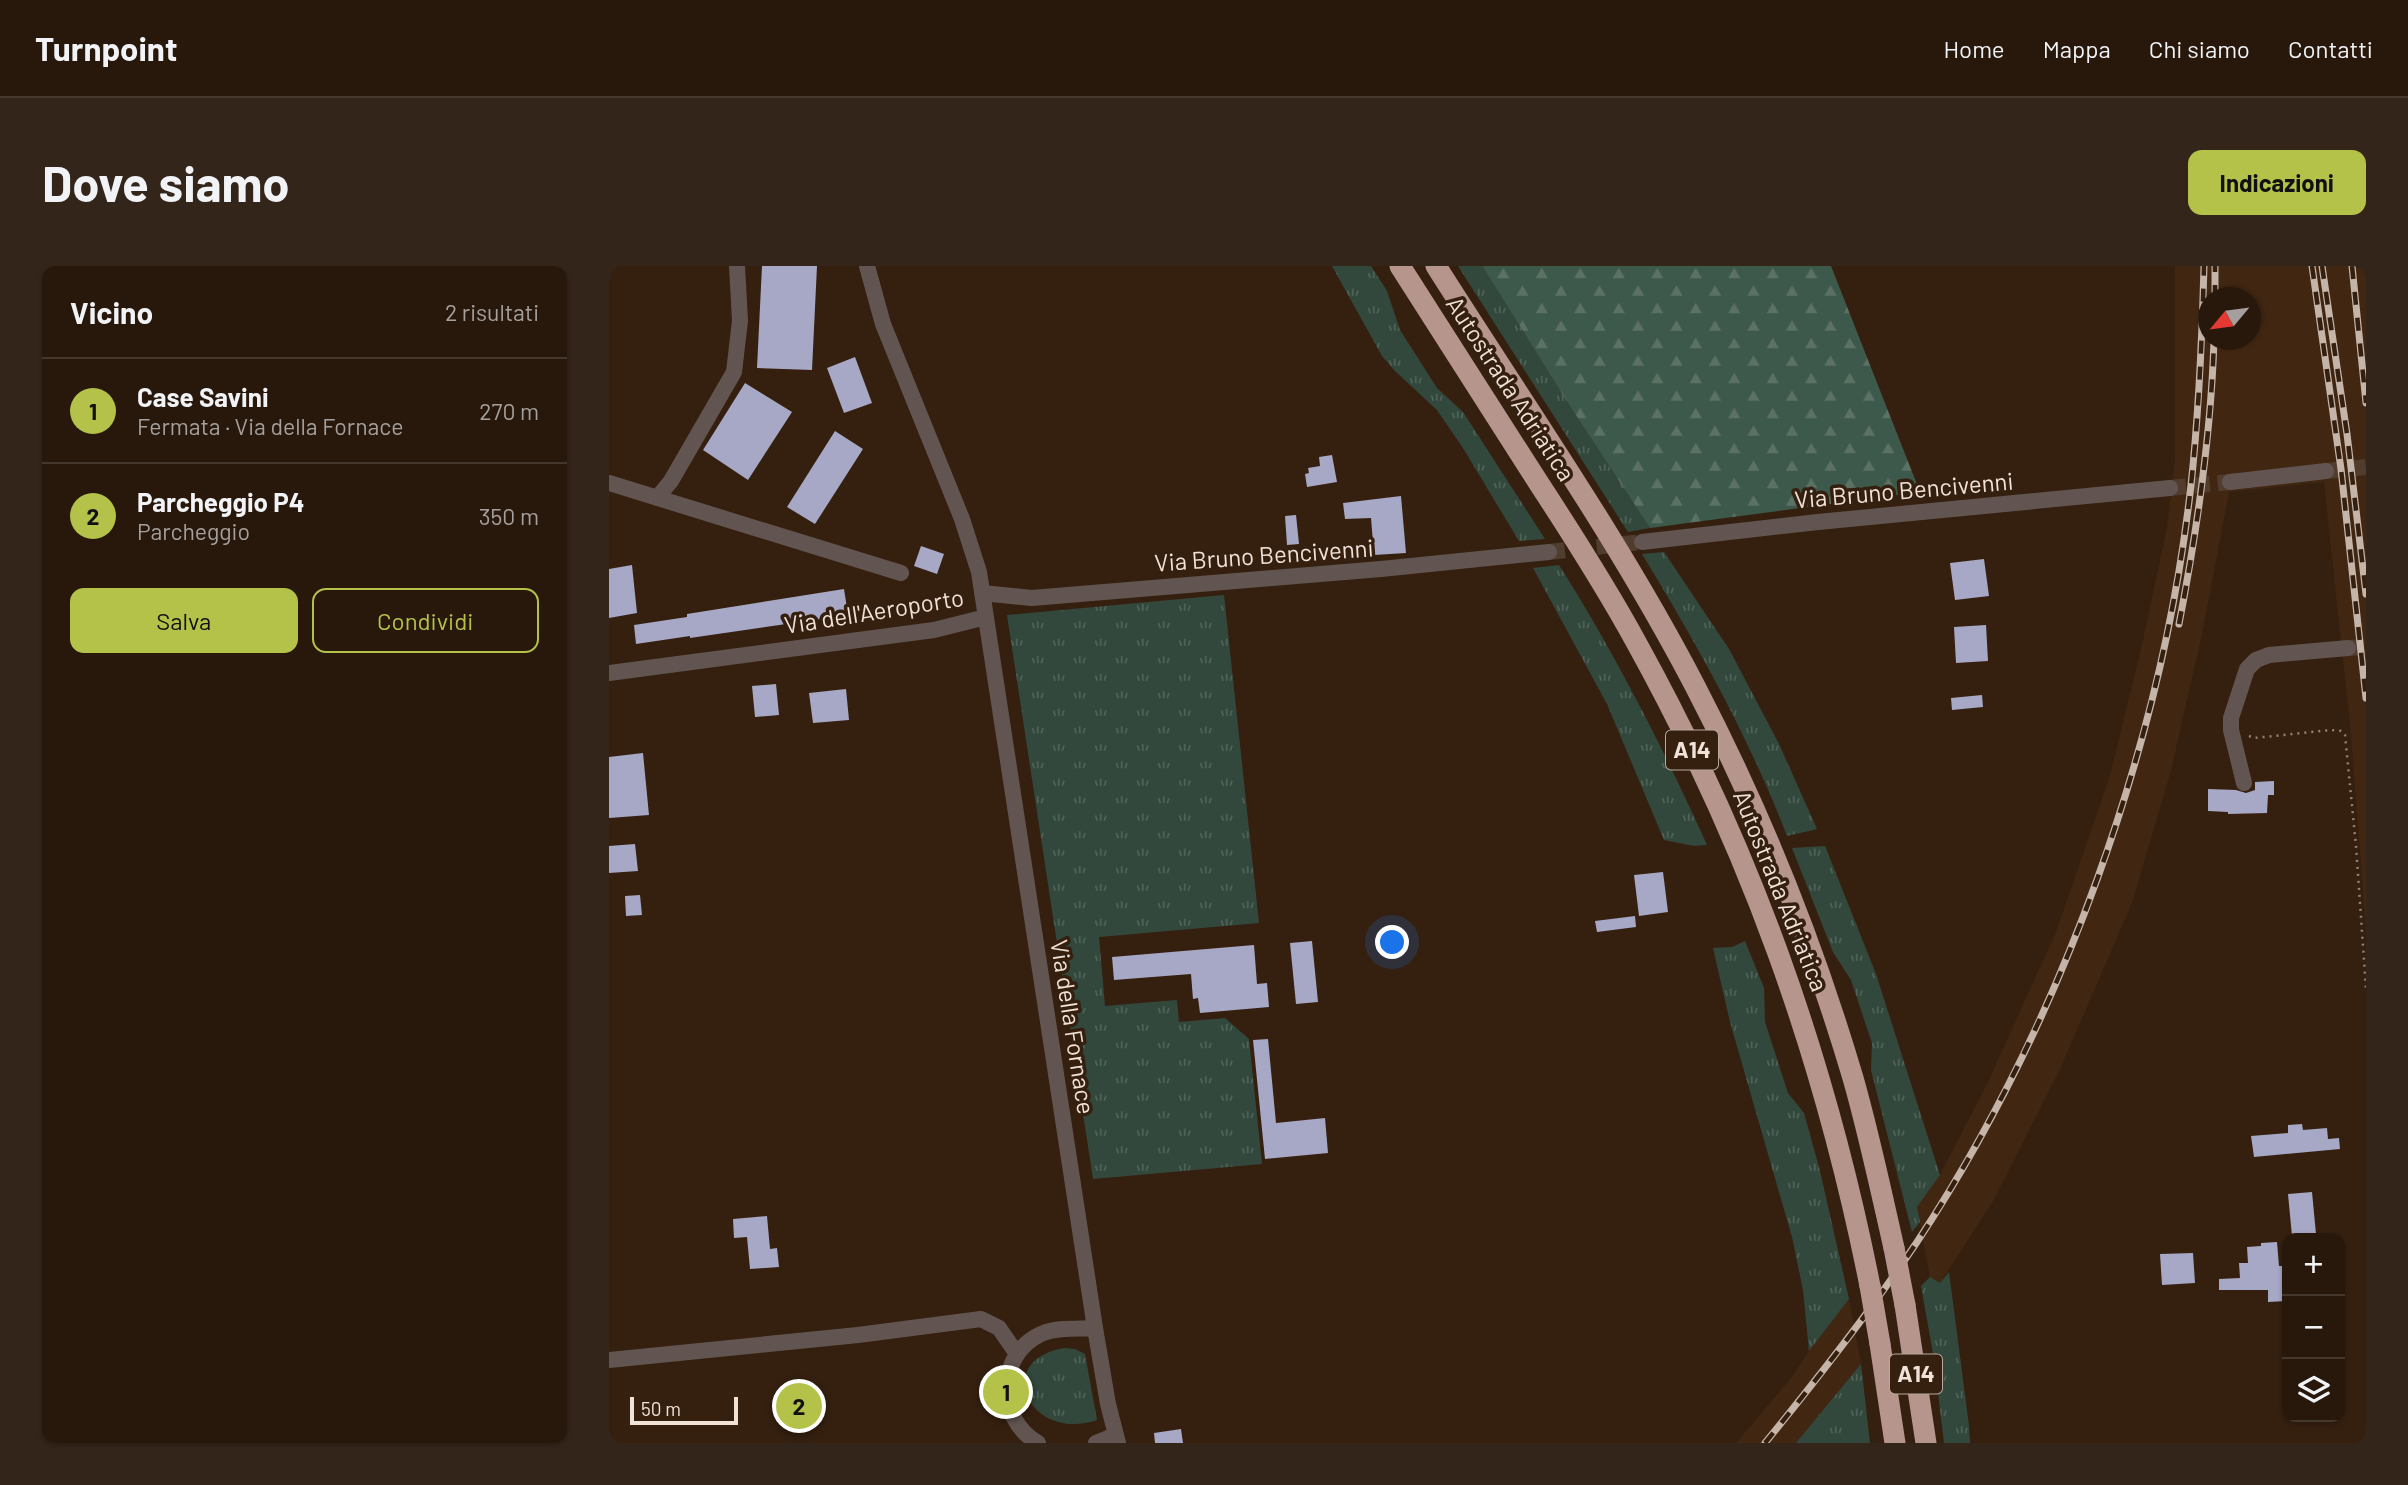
<!DOCTYPE html>
<html lang="it">
<head>
<meta charset="utf-8">
<style>
	:root { --surface:#28180c; --page:#34251a; --text:#f1f3f6; --muted:#a5a09d; --line:#44372d; --accent:#b4c24a }
	body { margin:0; font-family:Barlow,sans-serif; background:var(--page); color:var(--text) }
	.controls { position:absolute; right:21px; bottom:21px; display:grid; overflow:hidden; border-radius:14px; box-shadow:0 2px 5px #0004 }
	.controls button { width:63px; height:63px; display:grid; place-items:center; padding:0; border:0; border-bottom:2px solid var(--line); background:var(--surface); color:var(--text); font:35px sans-serif }
	.compass { position:absolute; left:1589px; top:21px; width:63px; height:63px; border-radius:50%; background:var(--surface); box-shadow:0 2px 5px #0004; rotate:241deg }
	.scale { position:absolute; left:21px; bottom:18px; width:108px; box-sizing:border-box; padding-left:7px; border:4px solid #f1e2d8; border-top:0; font-size:19px; line-height:24px; white-space:nowrap; color:#f1e2d8; -webkit-text-stroke:5px #352010; paint-order:stroke }
	.you { position:absolute; left:784px; top:677px; width:24px; height:24px; margin:-18px; border:5px solid #fff; border-radius:50%; background:#1a73e8; box-shadow:0 0 0 10px #1a73e833 }
	.badge { display:grid; place-items:center; width:46px; height:46px; border-radius:50%; background:var(--accent); color:#111; font-size:23px; font-weight:700 }
	.pin { position:absolute; translate:-50% -50%; border:4px solid #fff; box-shadow:0 2px 7px #0006 }
	.list { margin:0; padding:0; list-style:none }
	h2 { display:flex; justify-content:space-between; align-items:center; height:91px; margin:0; padding:0 28px; font-size:30px }
	h2 small { font-size:23px; font-weight:400; color:var(--muted) }
	.list li { display:grid; grid-template-columns:46px 1fr auto; gap:21px; align-items:center; box-sizing:border-box; height:105px; padding:0 28px; border-top:2px solid var(--line) }
	.list b { display:block; font-size:26px; white-space:nowrap }
	.list p { margin:0; font-size:23px; white-space:nowrap; color:var(--muted) }
	.list em { font-size:23px; font-style:normal; color:var(--muted) }
	.actions { display:flex; gap:14px; padding:21px 28px }
	.actions a { flex:1; padding:16px 0; border:2px solid var(--accent); border-radius:14px; text-align:center; font-size:24px; color:var(--accent) }
	.actions .main { background:var(--accent); color:#111 }
	.icon { flex:none; width:38px; height:38px; fill:none; stroke:currentColor; stroke-width:2; stroke-linecap:round; stroke-linejoin:round }
	.map { position:relative; flex:none; width:1757px; height:1177px; overflow:hidden; border-radius:14px }
	header { display:flex; align-items:center; gap:42px; box-sizing:border-box; height:98px; padding:0 35px; background:var(--surface); border-bottom:2px solid var(--line) }
	header strong { font-size:33px }
	nav { display:flex; gap:38px; margin-inline-start:auto; font-size:24px }
	.intro { display:flex; align-items:center; justify-content:space-between; box-sizing:border-box; height:168px; padding:0 42px }
	h1 { margin:0; font-size:49px }
	.button { padding:18px 32px; border-radius:14px; background:var(--accent); color:#111; font-size:24px; font-weight:700 }
	main { display:flex; gap:42px; padding:0 42px }
	aside { flex:1; background:var(--surface); border-radius:14px; box-shadow:0 2px 5px #0004 }
	.map>svg:first-child { display:block }
</style>
</head>
<body>
<header>
<strong>Turnpoint</strong>
<nav><a>Home</a><a>Mappa</a><a>Chi siamo</a><a>Contatti</a></nav>
</header>
<div class="intro"><h1>Dove siamo</h1><a class="button">Indicazioni</a></div>
<main>
<aside>
<h2>Vicino<small>2 risultati</small></h2>
<ul class="list">
<li><span class="badge">1</span><div><b>Case Savini</b><p>Fermata · Via della Fornace</p></div><em>270 m</em></li>
<li><span class="badge">2</span><div><b>Parcheggio P4</b><p>Parcheggio</p></div><em>350 m</em></li>
</ul>
<div class="actions"><a class="main">Salva</a><a>Condividi</a></div>
</aside>
<div class="map">
<svg width="1757" height="1177" viewBox="0 0 1757 1177">
	<defs>
		<pattern id="grass-tufts" width="24" height="20" patternUnits="userSpaceOnUse" patternTransform="scale(1.75)"><rect width="24" height="20" fill="#32483d"/><path d="M3 7l-1-3M5 7V3M7 7l1-3M15 17l-1-3M17 17v-4M19 17l1-3" fill="none" stroke="#506258"/></pattern>
		<pattern id="forest-firs" width="22" height="20" patternUnits="userSpaceOnUse" patternTransform="scale(1.75)"><rect width="22" height="20" fill="#3d594b"/><path d="M5 1l3.5 6h-7zM16 11l3.5 6h-7z" fill="#5a7164"/></pattern>
	</defs>
	<rect width="100%" height="100%" fill="#352010"/>
	<!-- built -->
	<path fill="#412712" fill-rule="evenodd" d="M 1566,0 L 1757,0 L 1757,662 L 1742,468 L 1715,216 L 1620,226 L 1593,368 L 1562,504 L 1523,637 L 1451,803 L 1384,935 L 1331,1017 L 1321,1011 L 1308,941 L 1331,909 L 1379,816 L 1447,666 L 1501,510 L 1533,379 L 1558,262 L 1566,193 ZM 1600,32 L 1642,32 L 1642,74 L 1600,74 Z
		M 1240,1033 L 1252,1098 L 1187,1177 L 1127,1177 L 1183,1111 L 1200,1085 Z"/>
	<!-- grass -->
	<path fill="url(#grass-tufts)" d="M 723,0 L 762,0 L 778,25 L 791,64 L 828,122 L 854,146 L 936,273 L 910,275 L 854,182 L 828,144 L 786,105 L 773,90 Z
		M 849,0 L 873,0 L 964,145 L 1041,262 L 1019,266 Z
		M 1055,286 L 1120,383 L 1170,478 L 1208,563 L 1178,570 C 1140,471 1088,378 1033,288 Z
		M 950,299 C 1007,389 1054,482 1098,579 L 1085,580 L 1055,574 L 998,438 L 924,302 Z
		M 615,329 L 650,657 L 490,671 L 496,740 L 568,734 L 570,756 L 616,752 L 640,773 L 653,898 L 484,913 L 398,349 Z
		M 1216,580 L 1267,708 L 1331,909 L 1308,941 L 1311,956 L 1303,966 L 1262,804 L 1263,777 L 1242,714 L 1224,686 L 1183,582 Z
		M 1136,675 L 1155,722 L 1156,756 L 1179,827 L 1195,847 L 1211,905 L 1240,1033 L 1200,1085 L 1194,1024 L 1183,971 L 1121,756 L 1104,682 L 1123,681 Z
		M 1340,1006 L 1360,1160 L 1361,1177 L 1335,1177 L 1325,1093 L 1312,1020 L 1321,1011 L 1331,1017 Z
		M 455,1082 L 466,1083 L 476,1088 L 488,1154 C 421,1177 382,1095 455,1082 Z
		M 1252,1098 L 1261,1177 L 1187,1177 L 1191,1172 Z"/>
	<!-- forest -->
	<path fill="url(#forest-firs)" d="M 873,0 L 1222,0 L 1311,226 L 1041,262 L 964,145 Z"/>
	<!-- building -->
	<path fill="#a7a8c5" d="M 153,0 L 208,0 L 203,104 L 148,102 Z
		M 246,91 L 263,137 L 235,147 L 218,102 Z
		M 136,117 L 183,146 L 139,214 L 94,184 Z
		M 226,165 L 254,183 L 206,258 L 178,241 Z
		M 723,189 L 728,216 L 698,221 L 696,208 L 700,207 L 699,202 L 711,200 L 710,191 Z
		M 792,230 L 797,287 L 765,289 L 762,252 L 736,253 L 734,237 Z
		M 687,249 L 690,278 L 678,279 L 676,250 Z
		M 312,280 L 335,288 L 328,308 L 305,300 Z
		M 1375,293 L 1380,330 L 1346,334 L 1341,297 Z
		M 23,299 L 28,347 L 0,352 L 0,303 Z
		M 235,323 L 239,349 L 81,372 L 81,370 L 27,378 L 25,359 L 78,351 L 78,348 Z
		M 1377,359 L 1379,395 L 1347,397 L 1345,361 Z
		M 167,418 L 170,449 L 146,451 L 143,420 Z
		M 237,423 L 240,454 L 204,457 L 200,427 Z
		M 1373,429 L 1374,441 L 1343,444 L 1342,432 Z
		M 34,487 L 40,549 L 0,552 L 0,491 Z
		M 1665,515 L 1665,529 L 1659,529 L 1658,547 L 1619,548 L 1619,546 L 1599,545 L 1599,523 L 1627,524 L 1637,527 L 1646,524 L 1646,516 Z
		M 26,578 L 29,605 L 0,607 L 0,580 Z
		M 1054,606 L 1059,646 L 1030,650 L 1025,609 Z
		M 31,629 L 33,649 L 17,650 L 16,630 Z
		M 1026,650 L 1027,661 L 988,666 L 986,655 Z
		M 703,675 L 709,736 L 687,738 L 681,677 Z
		M 645,679 L 648,718 L 658,717 L 660,741 L 591,747 L 589,732 L 584,733 L 582,708 L 505,714 L 503,691 Z
		M 659,773 L 667,857 L 716,852 L 719,887 L 656,893 L 644,774 Z
		M 1693,858 L 1694,864 L 1718,862 L 1719,873 L 1730,872 L 1731,883 L 1645,891 L 1642,870 L 1679,867 L 1679,859 Z
		M 1703,926 L 1707,968 L 1683,970 L 1679,928 Z
		M 158,950 L 161,983 L 168,982 L 170,1001 L 141,1003 L 138,971 L 125,972 L 124,953 Z
		M 1668,976 L 1670,1000 L 1678,1000 L 1678,1035 L 1659,1036 L 1659,1024 L 1610,1024 L 1610,1013 L 1631,1012 L 1630,997 L 1639,997 L 1638,981 L 1652,980 L 1652,977 Z
		M 1584,987 L 1586,1017 L 1553,1019 L 1551,988 Z
		M 572,1163 L 574,1177 L 546,1177 L 545,1167 Z"/>
	<g fill="none" stroke-linecap="round" stroke-linejoin="round">
		<!-- minor-tunnel -->
		<path stroke="#513d2e" stroke-width="16" stroke-dasharray="16 8" stroke-linecap="butt" d="M 1717,205 L 1757,201
			M 1561,222 L 1621,216
			M 940,286 L 1033,276
			M 1739,382 L 1757,381"/>
		<!-- path -->
		<path stroke="#938174" stroke-width="2.5" stroke-dasharray="2 5" stroke-linecap="butt" d="M 1640,470 L 1645,472 L 1722,464 L 1732,465 L 1736,469 L 1747,580 L 1757,723"/>
		<!-- minor -->
		<path stroke="#625551" stroke-width="16" d="M 258,0 L 274,58 L 353,253 L 370,306 L 486,1062 L 499,1138 L 509,1177
			M 1621,216 L 1717,205
			M 0,217 L 292,307
			M 48,232 L 62,215 L 125,106 L 131,55 L 128,0
			M 1033,276 L 1209,256 L 1561,222
			M 373,327 L 423,332 L 772,303 L 940,286
			M 0,407 L 325,364 L 377,351
			M 1635,517 L 1622,464 L 1622,452 L 1638,403 L 1647,394 L 1660,389 L 1739,382
			M 0,1094 L 249,1069 L 372,1053 L 390,1062 L 408,1088
			M 429,1177 C 387,1153 387,1089 432,1068 C 448,1061 469,1063 486,1062
			M 487,1177 L 507,1169"/>
		<!-- highway -->
		<path stroke="#b6958c" stroke-width="21" d="M 791,0 C 837,72 883,144 929,216 C 963,268 997,321 1027,376 C 1141,582 1215,789 1261,1020
			M 827,0 C 915,139 1010,274 1086,420 C 1151,545 1204,677 1244,812 C 1260,868 1272,925 1285,982
			M 1296,1039 L 1317,1177
			M 1271,1078 L 1286,1177"/>
		<defs>
			<path id="rail" d="M 1703,0 L 1732,203 L 1757,432
				M 1713,0 L 1738,168 L 1757,328
				M 1743,0 L 1757,137
				M 1606,32 L 1606,0
				M 1570,358 C 1588,265 1602,169 1605,74
				M 1156,1177 C 1209,1112 1261,1046 1308,976 C 1452,758 1553,479 1582,219 C 1590,146 1593,73 1595,0"/>
		</defs>
		<!-- rail casing -->
		<use href="#rail" stroke="#c5b5a9" stroke-width="7"/>
		<!-- rail -->
		<use href="#rail" stroke="#352010" stroke-width="4.5" stroke-dasharray="13" stroke-linecap="butt"/>
		<!-- highway-bridge -->
		<path stroke="#b6958c" stroke-width="21" d="M 1285,982 L 1296,1039
			M 1261,1020 L 1271,1078"/>
	</g>
	<g text-anchor="middle" stroke-width="7" stroke-linejoin="round" paint-order="stroke">
		<!-- shield labels -->
		<g fill="#352010" stroke="#b9a89c" stroke-width="2">
			<rect x="1057" y="464.5" width="52" height="39" rx="5"/>
			<rect x="1281" y="1088.5" width="52" height="39" rx="5"/>
		</g>
		<g font-size="23" font-weight="bold" fill="#f1e2d8">
			<text x="1083" y="492">A14</text>
			<text x="1307" y="1116">A14</text>
		</g>
		<!-- street labels -->
		<g font-size="24" fill="#f1e2d8" stroke="#352010">
			<text transform="translate(901 123) rotate(57)" y="8">Autostrada Adriatica</text>
			<text transform="translate(1295 225) rotate(-5)" y="8">Via Bruno Bencivenni</text>
			<text transform="translate(655 290) rotate(-4)" y="8">Via Bruno Bencivenni</text>
			<text transform="translate(265 346) rotate(-9)" y="8">Via dell'Aeroporto</text>
			<text transform="translate(1171 625) rotate(68)" y="8">Autostrada Adriatica</text>
			<text transform="translate(463 761) rotate(81)" y="8">Via della Fornace</text>
		</g>
	</g>
</svg>
<div class="controls">
<button>+</button>
<button>−</button>
<button><svg class="icon" aria-label="layers" viewBox="0 0 24 24"><path d="M12 4l9 5-9 5-9-5zM3 14l9 5 9-5"/></svg></button>
</div>
<svg class="compass" viewBox="-18 -18 36 36"><path d="M0-13l5 13h-10z" fill="#e53935"/><path d="M0 13l5-13h-10z" fill="#a5a09d"/></svg>
<div class="scale">50 m</div>
<div class="you"></div>
<div class="pin badge" style="left:397px;top:1126px">1</div>
<div class="pin badge" style="left:190px;top:1140px">2</div>
</div>
</main>
</body>
</html>
